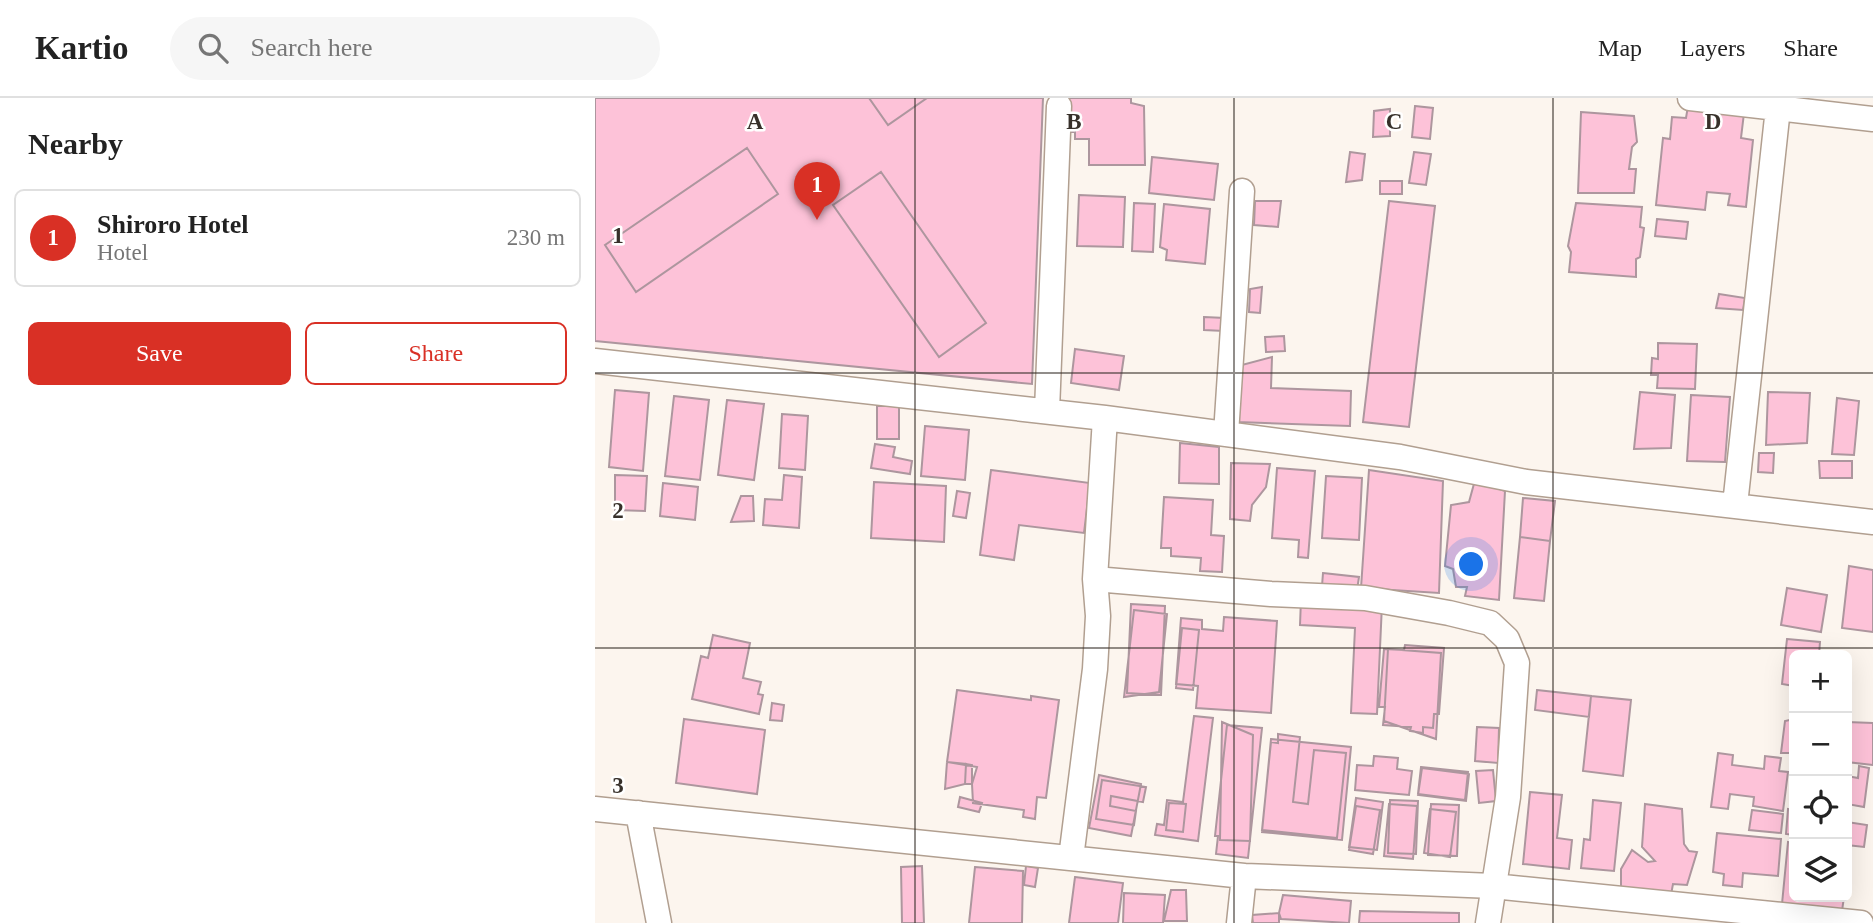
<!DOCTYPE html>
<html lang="en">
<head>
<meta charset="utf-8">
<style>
	:root { --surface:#fff; --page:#f6f6f6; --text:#222; --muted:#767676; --line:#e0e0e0; --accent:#d93025 }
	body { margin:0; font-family:Georgia,serif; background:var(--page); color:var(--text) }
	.controls { position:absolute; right:21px; bottom:21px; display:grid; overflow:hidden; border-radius:10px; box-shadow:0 7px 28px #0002 }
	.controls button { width:63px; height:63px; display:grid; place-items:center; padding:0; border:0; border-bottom:2px solid var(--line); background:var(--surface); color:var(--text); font:35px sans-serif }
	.you { position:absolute; left:877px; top:467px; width:24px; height:24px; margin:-18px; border:5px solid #fff; border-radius:50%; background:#1a73e8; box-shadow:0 0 0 10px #1a73e833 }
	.badge { display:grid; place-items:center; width:46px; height:46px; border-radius:50%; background:var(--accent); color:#fff; font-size:23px; font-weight:700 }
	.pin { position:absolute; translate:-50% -58px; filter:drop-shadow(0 2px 4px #0008) }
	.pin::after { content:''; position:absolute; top:37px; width:24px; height:21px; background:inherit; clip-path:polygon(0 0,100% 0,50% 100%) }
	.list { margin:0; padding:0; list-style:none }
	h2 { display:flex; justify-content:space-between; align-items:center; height:91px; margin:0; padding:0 28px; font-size:30px }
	h2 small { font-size:23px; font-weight:400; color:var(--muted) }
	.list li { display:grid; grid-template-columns:46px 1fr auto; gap:21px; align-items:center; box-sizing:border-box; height:98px; margin:0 14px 14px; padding:0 14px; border:2px solid var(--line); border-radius:10px }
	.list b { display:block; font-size:26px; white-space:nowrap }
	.list p { margin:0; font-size:23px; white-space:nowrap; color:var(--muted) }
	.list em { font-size:23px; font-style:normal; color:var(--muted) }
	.actions { display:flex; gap:14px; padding:21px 28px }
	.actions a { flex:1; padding:16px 0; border:2px solid var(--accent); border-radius:10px; text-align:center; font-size:24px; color:var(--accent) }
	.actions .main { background:var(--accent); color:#fff }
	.icon { flex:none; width:38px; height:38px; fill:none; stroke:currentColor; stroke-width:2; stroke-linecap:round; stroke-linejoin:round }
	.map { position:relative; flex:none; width:1278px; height:825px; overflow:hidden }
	header { display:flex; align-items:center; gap:42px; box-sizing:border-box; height:98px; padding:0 35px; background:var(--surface); border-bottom:2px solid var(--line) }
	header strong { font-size:33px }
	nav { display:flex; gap:38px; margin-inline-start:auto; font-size:24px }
	.search { width:490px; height:63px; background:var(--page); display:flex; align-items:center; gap:18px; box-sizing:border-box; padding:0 24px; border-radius:38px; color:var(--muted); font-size:26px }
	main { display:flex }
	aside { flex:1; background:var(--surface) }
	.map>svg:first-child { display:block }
</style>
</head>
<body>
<header>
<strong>Kartio</strong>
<div class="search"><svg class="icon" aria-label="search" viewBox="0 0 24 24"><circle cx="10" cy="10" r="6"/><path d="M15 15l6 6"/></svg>Search here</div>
<nav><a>Map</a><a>Layers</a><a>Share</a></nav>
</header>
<main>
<aside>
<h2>Nearby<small></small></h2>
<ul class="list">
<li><span class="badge">1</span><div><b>Shiroro Hotel</b><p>Hotel</p></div><em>230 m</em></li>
</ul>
<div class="actions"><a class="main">Save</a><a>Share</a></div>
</aside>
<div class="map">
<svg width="1278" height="825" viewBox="0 0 1278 825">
	<rect width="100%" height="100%" fill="#fcf5ee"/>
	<!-- building -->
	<path fill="#fdc2d8" stroke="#ad969e" stroke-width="2" d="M 0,0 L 448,0 L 437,286 L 0,243 Z
		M 274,0 L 332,0 L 293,27 Z
		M 470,0 L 536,0 L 536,5 L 549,8 L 550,67 L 494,67 L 494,41 L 480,41 L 480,34 L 471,34 Z
		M 820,8 L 838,10 L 835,41 L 817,39 Z
		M 1093,8 L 1149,15 L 1146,40 L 1158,42 L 1151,109 L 1133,107 L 1135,96 L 1112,94 L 1110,112 L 1061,107 L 1068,40 L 1075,41 L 1077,19 L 1091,20 Z
		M 795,11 L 795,38 L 778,39 L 779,13 Z
		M 986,14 L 1039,18 L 1042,44 L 1037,49 L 1034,71 L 1041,71 L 1039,95 L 983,95 Z
		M 152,50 L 183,96 L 41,194 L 10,147 Z
		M 755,54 L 770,56 L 767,82 L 751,84 Z
		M 819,54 L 836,56 L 831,87 L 814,85 Z
		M 557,59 L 623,66 L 619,102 L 554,95 Z
		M 286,74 L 391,225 L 344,259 L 238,107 Z
		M 785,83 L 807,83 L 807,96 L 785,96 Z
		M 484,97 L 530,99 L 528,149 L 482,148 Z
		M 660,103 L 686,103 L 683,129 L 659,127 Z
		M 794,103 L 840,108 L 814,329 L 768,324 Z
		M 539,105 L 560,106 L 558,154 L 537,153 Z
		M 981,105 L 1047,109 L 1045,129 L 1049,130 L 1045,159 L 1041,161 L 1041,179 L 974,174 L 976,154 L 973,148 Z
		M 569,106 L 615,111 L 610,166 L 571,162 L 572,152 L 565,149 Z
		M 1062,121 L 1093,124 L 1091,141 L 1060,138 Z
		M 667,189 L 665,215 L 654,214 L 655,191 Z
		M 1124,196 L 1150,200 L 1148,212 L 1121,210 Z
		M 609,219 L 630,220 L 629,233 L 609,232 Z
		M 689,238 L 690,253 L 671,254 L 670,239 Z
		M 1063,245 L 1102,246 L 1100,291 L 1062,290 L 1063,277 L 1056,277 L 1057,260 L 1063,261 Z
		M 480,251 L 529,258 L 524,292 L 476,285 Z
		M 677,259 L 676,290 L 756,293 L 755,328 L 642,324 L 643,268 Z
		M 20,292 L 54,295 L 48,373 L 14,369 Z
		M 1045,294 L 1080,297 L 1076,350 L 1039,351 Z
		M 1173,294 L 1215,295 L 1212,345 L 1171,347 Z
		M 1096,297 L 1135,299 L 1130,364 L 1092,363 Z
		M 79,298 L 114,302 L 105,382 L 70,378 Z
		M 1242,300 L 1264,303 L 1259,357 L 1237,356 Z
		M 132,302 L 169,306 L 159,382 L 123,377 Z
		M 282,308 L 304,308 L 304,341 L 282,341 Z
		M 187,316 L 213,318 L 210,372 L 184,370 Z
		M 330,328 L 374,332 L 370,382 L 326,378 Z
		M 585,345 L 624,349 L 624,386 L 584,385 Z
		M 280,346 L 300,349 L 298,359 L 317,363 L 315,376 L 276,370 Z
		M 1164,355 L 1179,355 L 1178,375 L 1163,374 Z
		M 1224,363 L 1257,363 L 1257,380 L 1225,380 Z
		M 636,365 L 675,366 L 671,389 L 657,407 L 655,423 L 635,421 Z
		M 682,370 L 720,373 L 713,460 L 703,459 L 704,442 L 677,440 Z
		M 396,372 L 495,385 L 489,435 L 424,427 L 419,462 L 385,457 Z
		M 774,372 L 848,383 L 844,495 L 766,490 Z
		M 20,377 L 52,378 L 50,413 L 20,412 Z
		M 189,377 L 207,379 L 204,430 L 168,427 L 170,401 L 187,402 Z
		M 731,378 L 767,380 L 764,442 L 727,440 Z
		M 880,382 L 910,393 L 904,502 L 870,498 L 872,489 L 861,489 L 858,471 L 850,468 L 856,407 L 874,404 Z
		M 279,384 L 351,388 L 349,444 L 276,440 Z
		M 68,385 L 103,389 L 100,422 L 65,418 Z
		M 362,393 L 375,395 L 371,420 L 358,418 Z
		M 146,398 L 158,398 L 159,423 L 136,424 Z
		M 569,399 L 618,402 L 616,437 L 629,438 L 627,474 L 605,473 L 606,460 L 576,458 L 576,450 L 566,450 Z
		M 928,400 L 960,403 L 955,443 L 925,439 Z
		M 925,439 L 955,443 L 949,503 L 919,500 Z
		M 1254,468 L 1278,472 L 1278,534 L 1247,530 Z
		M 728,475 L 764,479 L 762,492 L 727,488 Z
		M 1192,490 L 1232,497 L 1226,534 L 1186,527 Z
		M 706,501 L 787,506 L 782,616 L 756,615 L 760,530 L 705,527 Z
		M 536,506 L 570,508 L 566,597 L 532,595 Z
		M 539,512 L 572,516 L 564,594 L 529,599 Z
		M 629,519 L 682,523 L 676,615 L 601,610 L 603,588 L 581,586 L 586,520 L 607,522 L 607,531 L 628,533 Z
		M 587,530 L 604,532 L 598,592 L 581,590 Z
		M 118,537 L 155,545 L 148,580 L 166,584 L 163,596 L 168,597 L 164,616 L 97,601 L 106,558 L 113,560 Z
		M 1192,541 L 1225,544 L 1224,557 L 1199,557 L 1199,588 L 1187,586 Z
		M 810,547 L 849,550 L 844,616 L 839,616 L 838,630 L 828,629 L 828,635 L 815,633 L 816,629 L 788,627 L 790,609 L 784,609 L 789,551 L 809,552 Z
		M 793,551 L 846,555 L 841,641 L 789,623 Z
		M 362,592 L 436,602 L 436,598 L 464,602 L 451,700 L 442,699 L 440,721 L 428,719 L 429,712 L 378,705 L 377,686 L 382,669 L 352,664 Z
		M 942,592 L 996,598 L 994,619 L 940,612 Z
		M 996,598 L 1036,602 L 1028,678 L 988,673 Z
		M 177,605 L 189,607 L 187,623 L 175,622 Z
		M 599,618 L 618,620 L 603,743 L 560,737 L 562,726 L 569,727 L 572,702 L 588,704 Z
		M 89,621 L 170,632 L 162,696 L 81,685 Z
		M 1199,621 L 1199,655 L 1186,655 L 1190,623 Z
		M 627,624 L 658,637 L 655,743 L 625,742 Z
		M 1252,624 L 1278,625 L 1278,667 L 1252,664 Z
		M 632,627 L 667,630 L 653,760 L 621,756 L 623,738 L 620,738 Z
		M 882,629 L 904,630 L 903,665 L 880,663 Z
		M 683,636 L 705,639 L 698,704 L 713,706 L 719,652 L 751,655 L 742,740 L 667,732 L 676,644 L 683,645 Z
		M 676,641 L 756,649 L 747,742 L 667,734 Z
		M 1123,655 L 1138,657 L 1137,667 L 1169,671 L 1170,658 L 1186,660 L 1184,673 L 1193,674 L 1188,713 L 1158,708 L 1159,699 L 1135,696 L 1133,711 L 1116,709 Z
		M 779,658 L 803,660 L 802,671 L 817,673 L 814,697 L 760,692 L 762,667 L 778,668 Z
		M 352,664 L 371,666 L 370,686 L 350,691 Z
		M 371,666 L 377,667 L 377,686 L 370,686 Z
		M 1264,668 L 1274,670 L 1269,709 L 1252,706 L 1252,678 L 1263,680 Z
		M 826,669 L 873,674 L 870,702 L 823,696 Z
		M 827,670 L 874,676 L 871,703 L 823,697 Z
		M 898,672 L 901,703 L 884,705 L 881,673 Z
		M 504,677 L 546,686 L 536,738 L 494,730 Z
		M 507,682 L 551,689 L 548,704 L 516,698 L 515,708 L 541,713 L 539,727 L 501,721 Z
		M 935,694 L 967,697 L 962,740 L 977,742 L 974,771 L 928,766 Z
		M 365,699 L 387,705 L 384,714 L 363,709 Z
		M 761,700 L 788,704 L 782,752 L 754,749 Z
		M 795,702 L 823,703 L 821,756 L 793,755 Z
		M 998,702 L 1026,705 L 1019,773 L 986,770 L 989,741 L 995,742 Z
		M 574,705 L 591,706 L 588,734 L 571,732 Z
		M 794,706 L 822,708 L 818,761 L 789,758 Z
		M 836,706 L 864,707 L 862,758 L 833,757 Z
		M 1050,706 L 1087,711 L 1089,746 L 1094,753 L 1102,754 L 1092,787 L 1078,786 L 1075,802 L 1026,796 L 1026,771 L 1037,752 L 1053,764 L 1060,763 L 1047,749 Z
		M 761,708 L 785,712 L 778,756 L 754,752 Z
		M 835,711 L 861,714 L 855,759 L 829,755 Z
		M 1193,711 L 1199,712 L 1199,737 L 1191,736 Z
		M 1157,712 L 1188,716 L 1186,735 L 1154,732 Z
		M 1252,724 L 1272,727 L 1269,749 L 1252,747 Z
		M 1122,735 L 1186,741 L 1183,778 L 1148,775 L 1147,789 L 1128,787 L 1129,776 L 1118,774 Z
		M 1193,744 L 1199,745 L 1199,799 L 1249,799 L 1247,813 L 1187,806 Z
		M 327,768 L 329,825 L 307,825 L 306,769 Z
		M 431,768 L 443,770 L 440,789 L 429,787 Z
		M 380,769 L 428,773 L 427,825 L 374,825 Z
		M 480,779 L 528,785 L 523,825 L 474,825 Z
		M 576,792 L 591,792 L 592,823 L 569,823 Z
		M 529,795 L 570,797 L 568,825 L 528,825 Z
		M 688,797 L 756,803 L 754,825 L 686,821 L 684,815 Z
		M 765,813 L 864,815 L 864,825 L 764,825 Z
		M 684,815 L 684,825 L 658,825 L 657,817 Z"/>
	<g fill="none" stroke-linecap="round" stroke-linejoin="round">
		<defs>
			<path id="street" d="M 1095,0 L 1278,21
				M 0,263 L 510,320 L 805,359 L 931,384 L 1278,424
				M 452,313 L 464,8
				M 631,336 L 647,93
				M 1140,407 L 1183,10
				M 500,481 L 676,496 L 770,500 L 854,515 L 895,525 L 912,541 L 922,565 L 913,699 L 893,825
				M 0,711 L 649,778 L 898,788 L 1266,825
				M 43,715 L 64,825
				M 476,760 L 500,571 L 503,518 L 500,481 L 510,320
				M 644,825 L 649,778"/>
		</defs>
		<!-- street casing -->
		<use href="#street" stroke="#b19f90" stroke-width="27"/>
		<!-- street -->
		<use href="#street" stroke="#fff" stroke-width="24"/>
	</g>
	<!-- grid -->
	<path fill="none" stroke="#37302a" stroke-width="2" stroke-opacity="0.55" d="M 320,0 L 320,825M 639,0 L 639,825M 958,0 L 958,825M 0,275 L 1278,275M 0,550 L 1278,550"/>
	<g font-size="23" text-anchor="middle" font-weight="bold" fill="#37302a" stroke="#fff" stroke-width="5" stroke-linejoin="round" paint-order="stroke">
		<text x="160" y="31">A</text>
		<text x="479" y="31">B</text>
		<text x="799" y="31">C</text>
		<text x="1118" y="31">D</text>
		<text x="23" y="145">1</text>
		<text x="23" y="420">2</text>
		<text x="23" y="695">3</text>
	</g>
</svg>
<div class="controls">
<button>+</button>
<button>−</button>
<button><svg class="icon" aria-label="locate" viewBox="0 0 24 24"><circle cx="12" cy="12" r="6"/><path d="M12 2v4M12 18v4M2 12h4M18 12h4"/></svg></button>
<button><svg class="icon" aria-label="layers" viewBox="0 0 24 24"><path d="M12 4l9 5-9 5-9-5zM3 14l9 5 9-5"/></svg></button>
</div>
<div class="you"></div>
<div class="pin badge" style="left:222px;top:122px">1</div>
</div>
</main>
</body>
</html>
